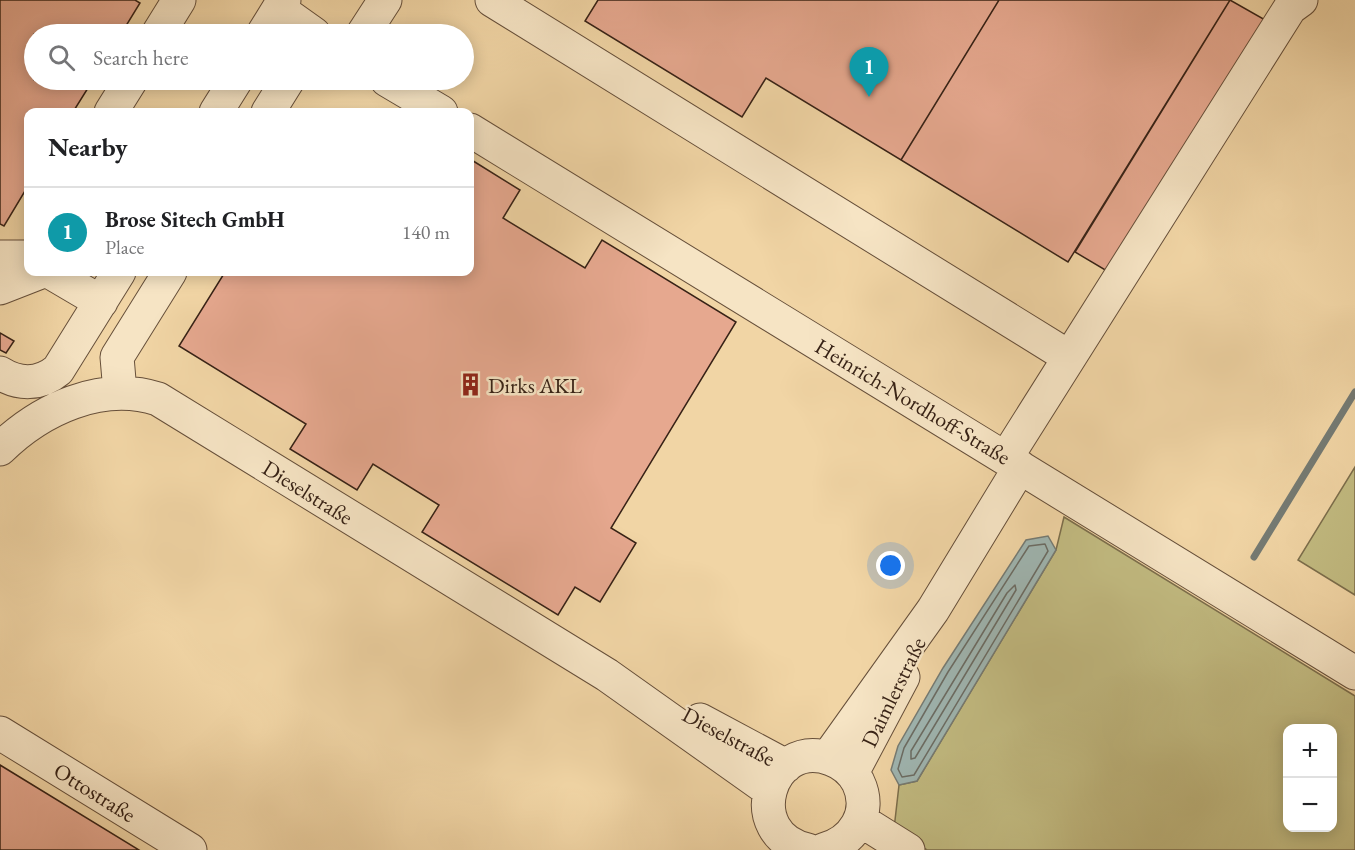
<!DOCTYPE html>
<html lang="en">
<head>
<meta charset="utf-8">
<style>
	:root { --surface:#fff; --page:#f2f2f2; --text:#202124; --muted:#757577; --line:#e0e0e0; --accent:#8f2418 }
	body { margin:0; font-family:"EB Garamond",serif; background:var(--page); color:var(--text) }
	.controls { position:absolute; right:18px; bottom:18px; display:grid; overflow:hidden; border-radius:12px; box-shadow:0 3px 15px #0003 }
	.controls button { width:54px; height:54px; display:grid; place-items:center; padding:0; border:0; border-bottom:2px solid var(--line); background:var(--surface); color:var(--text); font:30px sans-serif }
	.you { position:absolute; left:891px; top:566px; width:21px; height:21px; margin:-15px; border:4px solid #fff; border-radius:50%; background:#1a73e8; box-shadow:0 0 0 9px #1a73e833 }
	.badge { display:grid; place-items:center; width:39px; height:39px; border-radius:50%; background:var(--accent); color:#fff; font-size:20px; font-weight:700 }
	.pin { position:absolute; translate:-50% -50px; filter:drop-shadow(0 2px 3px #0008) }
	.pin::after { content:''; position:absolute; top:32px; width:21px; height:18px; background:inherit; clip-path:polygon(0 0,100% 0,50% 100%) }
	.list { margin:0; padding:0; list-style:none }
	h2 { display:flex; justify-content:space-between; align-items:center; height:78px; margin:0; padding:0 24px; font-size:26px }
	h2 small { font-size:20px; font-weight:400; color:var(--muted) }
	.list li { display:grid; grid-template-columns:39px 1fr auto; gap:18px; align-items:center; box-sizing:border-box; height:90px; padding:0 24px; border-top:2px solid var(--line) }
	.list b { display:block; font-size:22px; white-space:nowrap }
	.list p { margin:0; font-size:20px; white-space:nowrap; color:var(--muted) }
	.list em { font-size:20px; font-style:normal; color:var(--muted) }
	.icon { flex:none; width:33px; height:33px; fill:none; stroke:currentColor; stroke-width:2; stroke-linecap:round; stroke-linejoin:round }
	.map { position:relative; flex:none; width:1355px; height:850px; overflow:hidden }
	.search { position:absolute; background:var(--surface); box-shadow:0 3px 15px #0003; left:24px; top:24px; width:450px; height:66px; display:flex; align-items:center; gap:15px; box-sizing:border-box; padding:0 21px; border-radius:33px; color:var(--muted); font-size:22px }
	.panel { position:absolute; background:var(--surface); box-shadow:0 3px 15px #0003; left:24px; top:108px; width:450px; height:168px; border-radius:12px }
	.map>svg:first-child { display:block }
</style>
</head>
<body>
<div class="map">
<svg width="1355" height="850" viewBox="0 0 1355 850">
	<rect width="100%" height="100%" fill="#f1d5a5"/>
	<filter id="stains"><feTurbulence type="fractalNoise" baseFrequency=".00333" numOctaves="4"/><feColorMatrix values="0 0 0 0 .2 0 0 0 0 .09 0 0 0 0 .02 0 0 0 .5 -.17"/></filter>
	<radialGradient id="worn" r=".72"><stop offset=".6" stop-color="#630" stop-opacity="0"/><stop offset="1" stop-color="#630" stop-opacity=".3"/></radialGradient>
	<!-- green -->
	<path fill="#c2bb81" stroke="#7c6e4c" stroke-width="1.5" fill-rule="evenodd" d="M 1355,467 L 1355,595 L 1298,560 Z
		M 1064,517 L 1355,696 L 1355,850 L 927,850 L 894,829 L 899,785 L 917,781 L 1056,550 ZM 1288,728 L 1332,728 L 1332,828 L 1288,828 Z"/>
	<!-- water -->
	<path fill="#9fb6b2" stroke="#757b74" stroke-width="1.5" d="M 1048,536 L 1056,550 L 917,781 L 899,785 L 891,770 L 898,746 L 943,668 L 1026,540 Z"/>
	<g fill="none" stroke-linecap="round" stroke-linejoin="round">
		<!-- shore -->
		<path stroke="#6b6c64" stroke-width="1.5" d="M 1045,544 L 1048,551 L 914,775 L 902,777 L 898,769 L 904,748 L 948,672 L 1029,546 Z
			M 1015,585 L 1016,590 L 915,758 L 911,759 L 911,751 L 1007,593 Z"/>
		<!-- stream -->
		<path stroke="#757b74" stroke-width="7" d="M 1254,557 L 1355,392"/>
	</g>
	<!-- building -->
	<path fill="#e6a88f" stroke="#372216" stroke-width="1.5" d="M 0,0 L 135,0 L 140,3 L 121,34 L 34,34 L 34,80 L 93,80 L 73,112 L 28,112 L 28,186 L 4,226 L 0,224 Z
		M 598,0 L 999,0 L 901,160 L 766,78 L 742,117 L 585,21 Z
		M 999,0 L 1230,0 L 1068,262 L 901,160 Z
		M 1230,0 L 1267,21 L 1112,274 L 1075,252 Z
		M 470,159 L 520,190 L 503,218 L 585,268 L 602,240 L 736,322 L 611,528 L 636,543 L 600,602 L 575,587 L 558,615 L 422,532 L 439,505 L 373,464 L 357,490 L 290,449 L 306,424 L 179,346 L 225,272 L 470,272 Z
		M 0,333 L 14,341 L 6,353 L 0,350 Z
		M 0,765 L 139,850 L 0,850 Z"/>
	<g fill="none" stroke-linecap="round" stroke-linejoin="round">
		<defs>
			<path id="minor" d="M 492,0 L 1069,357
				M 279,9 L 314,34
				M 158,34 L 179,0
				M 263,34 L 284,0
				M 363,34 L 385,0
				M 387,80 L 441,112
				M 111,112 L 131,80
				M 216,112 L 236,80
				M 268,112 L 288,80
				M 470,130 L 1355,673
				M 0,257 L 25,257
				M 50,272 L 101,302
				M 0,288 L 41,272
				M 0,373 C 19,385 40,385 58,370 L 119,272
				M 120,392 L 117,357 L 170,272
				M 0,449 C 41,409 101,381 158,399 L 607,675 L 769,790
				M 1006,458 L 1290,8 L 1301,0
				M 700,720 L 786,766
				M 0,733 L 190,850
				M 828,757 L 933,610 L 1020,467
				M 852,773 L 903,677
				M 860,820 L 908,850
				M 808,850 C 739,835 769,736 831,759 C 842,763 852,771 858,782 C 873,813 853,842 823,850"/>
		</defs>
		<!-- minor casing -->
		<use href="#minor" stroke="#664f3a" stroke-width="35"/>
		<!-- minor -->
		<use href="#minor" stroke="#f6e4c4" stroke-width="33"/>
	</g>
	<!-- icons -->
	<defs>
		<symbol id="building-bare" viewBox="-9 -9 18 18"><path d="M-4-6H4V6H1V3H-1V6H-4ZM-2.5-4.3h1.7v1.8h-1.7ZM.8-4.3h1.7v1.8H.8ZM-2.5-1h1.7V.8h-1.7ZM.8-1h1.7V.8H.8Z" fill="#8f2418" stroke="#f6e4c4" stroke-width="2.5" paint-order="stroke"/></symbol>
	</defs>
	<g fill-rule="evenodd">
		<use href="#building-bare" x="454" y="368" width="33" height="33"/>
	</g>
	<g text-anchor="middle" stroke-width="5" stroke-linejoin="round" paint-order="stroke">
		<!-- poi labels -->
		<g font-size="22" fill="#372216" stroke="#f6e4c4" text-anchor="start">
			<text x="488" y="393">Dirks AKL</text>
		</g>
		<!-- street labels -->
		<g font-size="22" fill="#372216" stroke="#f6e4c4">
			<text transform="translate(913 401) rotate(31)" y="8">Heinrich-Nordhoff-Straße</text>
			<text transform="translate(308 492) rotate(32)" y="8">Dieselstraße</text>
			<text transform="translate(893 692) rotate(-64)" y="8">Daimlerstraße</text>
			<text transform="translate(729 736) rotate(28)" y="8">Dieselstraße</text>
			<text transform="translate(95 792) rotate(32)" y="8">Ottostraße</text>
		</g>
	</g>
	<rect width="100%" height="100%" filter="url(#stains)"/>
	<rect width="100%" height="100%" fill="url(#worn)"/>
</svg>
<div class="controls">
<button>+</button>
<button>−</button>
</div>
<div class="you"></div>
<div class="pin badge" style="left:869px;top:97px;background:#0f9aa8">1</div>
<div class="search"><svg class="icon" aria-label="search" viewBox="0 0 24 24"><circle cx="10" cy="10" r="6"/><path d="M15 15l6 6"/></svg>Search here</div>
<section class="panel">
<h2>Nearby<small></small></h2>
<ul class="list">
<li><span class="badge" style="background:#0f9aa8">1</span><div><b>Brose Sitech GmbH</b><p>Place</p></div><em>140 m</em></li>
</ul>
</section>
</div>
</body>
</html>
